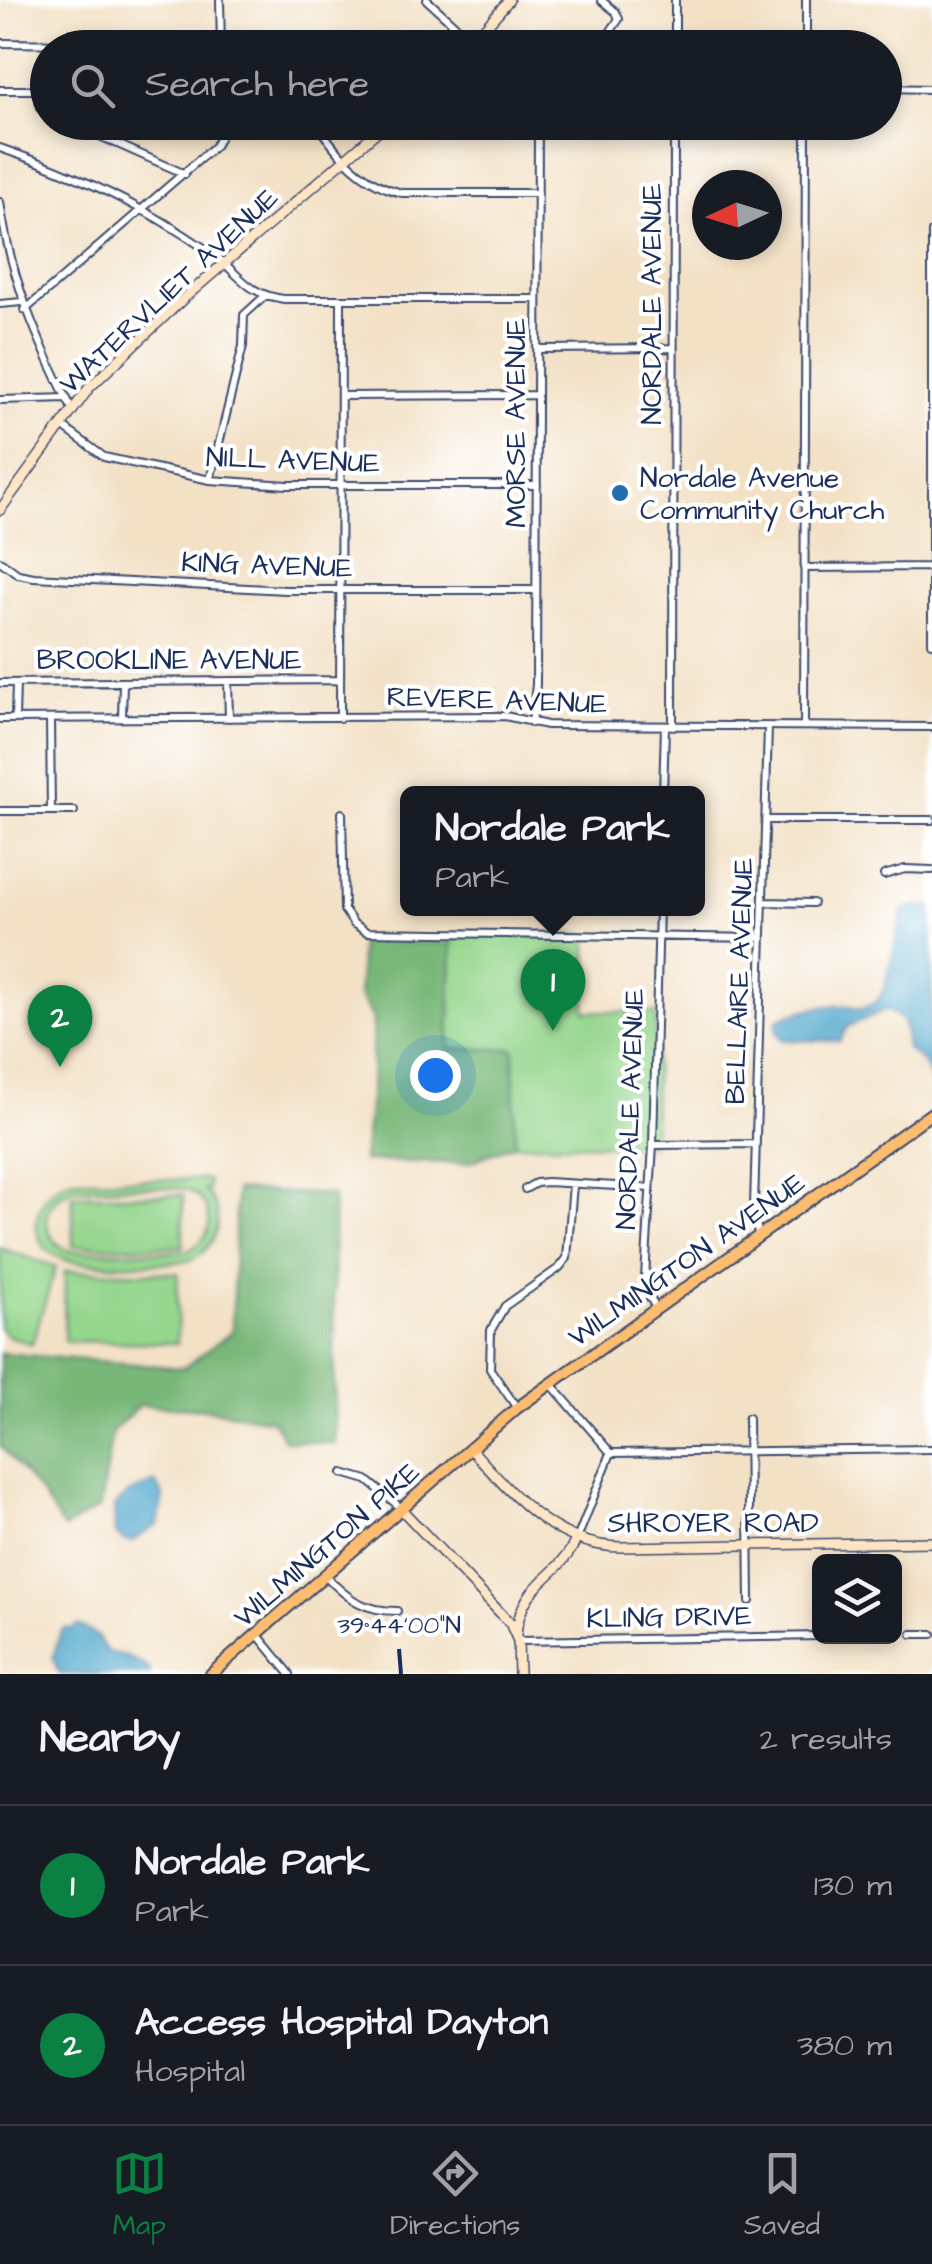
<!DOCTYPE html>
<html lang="en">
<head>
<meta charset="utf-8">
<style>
	:root { --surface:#171b24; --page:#20242c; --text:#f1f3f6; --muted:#9ea1a6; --line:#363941; --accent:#0b8043 }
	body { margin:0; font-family:"Architects Daughter",sans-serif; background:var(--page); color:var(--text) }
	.controls { position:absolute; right:30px; bottom:30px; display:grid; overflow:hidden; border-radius:15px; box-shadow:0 5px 15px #0003 }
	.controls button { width:90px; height:90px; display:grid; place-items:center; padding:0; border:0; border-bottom:2px solid var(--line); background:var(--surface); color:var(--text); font:50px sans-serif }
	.compass { position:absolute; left:692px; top:170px; width:90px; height:90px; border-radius:50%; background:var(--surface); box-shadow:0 5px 15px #0003; rotate:266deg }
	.you { position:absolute; left:435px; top:1075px; width:35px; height:35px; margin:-25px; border:8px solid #fff; border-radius:50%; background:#1a73e8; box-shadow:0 0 0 15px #1a73e833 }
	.badge { display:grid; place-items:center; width:65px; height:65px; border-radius:50%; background:var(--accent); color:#fff; font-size:32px; font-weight:700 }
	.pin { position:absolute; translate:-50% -82px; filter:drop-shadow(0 2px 5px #0008) }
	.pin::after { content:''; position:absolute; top:52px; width:35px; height:30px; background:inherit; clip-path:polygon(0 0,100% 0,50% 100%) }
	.popup { position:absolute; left:400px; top:786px; width:305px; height:130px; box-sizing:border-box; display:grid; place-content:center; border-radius:15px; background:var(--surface); filter:drop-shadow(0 2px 8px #0005); font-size:32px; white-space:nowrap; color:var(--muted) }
	.popup b { font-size:38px; color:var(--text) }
	.popup::after { content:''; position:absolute; left:50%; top:100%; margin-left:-20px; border:20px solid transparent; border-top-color:var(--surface) }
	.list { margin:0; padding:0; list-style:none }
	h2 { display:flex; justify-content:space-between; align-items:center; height:130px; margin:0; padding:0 40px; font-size:42px }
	h2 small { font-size:32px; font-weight:400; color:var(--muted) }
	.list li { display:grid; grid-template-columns:65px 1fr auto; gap:30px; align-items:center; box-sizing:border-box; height:160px; padding:0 40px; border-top:2px solid var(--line) }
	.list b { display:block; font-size:38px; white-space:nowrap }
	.list p { margin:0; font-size:32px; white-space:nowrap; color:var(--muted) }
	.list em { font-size:32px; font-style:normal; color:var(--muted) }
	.icon { flex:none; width:55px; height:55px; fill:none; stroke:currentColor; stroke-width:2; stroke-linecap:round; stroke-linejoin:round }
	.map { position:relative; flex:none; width:932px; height:1674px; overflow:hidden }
	.search { position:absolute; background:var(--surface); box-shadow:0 5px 15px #0003; left:30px; right:30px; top:30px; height:110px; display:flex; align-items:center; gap:25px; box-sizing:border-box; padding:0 35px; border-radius:55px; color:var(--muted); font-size:38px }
	.sheet { height:450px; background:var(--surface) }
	nav { display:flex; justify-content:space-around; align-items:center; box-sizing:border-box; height:140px; border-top:2px solid var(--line); background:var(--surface); font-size:28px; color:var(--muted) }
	nav a { display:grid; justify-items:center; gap:5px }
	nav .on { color:var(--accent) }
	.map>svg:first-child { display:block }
</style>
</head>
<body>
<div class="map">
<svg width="932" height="1674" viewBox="0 0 932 1674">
	<rect width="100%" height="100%" fill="#fff"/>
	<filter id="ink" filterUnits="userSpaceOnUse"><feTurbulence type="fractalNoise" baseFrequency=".01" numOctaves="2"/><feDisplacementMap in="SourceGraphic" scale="20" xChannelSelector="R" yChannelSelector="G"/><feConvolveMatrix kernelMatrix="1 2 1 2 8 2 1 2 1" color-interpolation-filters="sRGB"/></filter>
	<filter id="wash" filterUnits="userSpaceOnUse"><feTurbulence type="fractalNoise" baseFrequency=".0048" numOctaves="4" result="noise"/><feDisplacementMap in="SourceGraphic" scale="40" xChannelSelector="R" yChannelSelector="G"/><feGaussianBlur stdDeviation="2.25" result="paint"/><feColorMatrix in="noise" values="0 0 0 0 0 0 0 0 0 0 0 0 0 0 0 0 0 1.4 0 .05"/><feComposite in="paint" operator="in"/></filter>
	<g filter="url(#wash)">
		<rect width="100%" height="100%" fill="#f3e1c6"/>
		<!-- green -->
		<path fill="#95d68d" stroke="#588276" stroke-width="2.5" fill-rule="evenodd" d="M 452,934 L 588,935 L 585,1011 L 656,1013 L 653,1145 L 515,1144 L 514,1049 L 449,1049 Z
			M 73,1179 L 208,1180 L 208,1190 L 204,1190 C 228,1214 218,1249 188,1261 C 163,1264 85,1267 63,1259 C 20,1244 34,1190 73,1179 ZM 73,1189 C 100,1187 158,1185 183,1189 C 198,1192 210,1208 209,1223 C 208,1238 198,1246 186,1252 L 69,1251 C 37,1236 41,1200 73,1189 Z
			M 73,1195 L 183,1195 L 183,1247 L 73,1246 Z
			M 0,1248 L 56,1267 L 32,1344 L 8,1336 L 0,1328 Z
			M 65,1271 L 178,1273 L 177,1343 L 64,1341 Z"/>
		<!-- forest -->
		<path fill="#78b778" stroke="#4a736b" stroke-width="2.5" d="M 360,940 L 452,943 L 449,1049 L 514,1049 L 515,1144 L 468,1163 L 363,1161 L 371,1089 L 373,1018 L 359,995 Z
			M 236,1190 L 333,1195 L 335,1444 L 284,1440 L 272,1420 L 207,1409 L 139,1405 L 112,1432 L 100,1507 L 64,1529 L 42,1495 L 0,1445 L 0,1353 L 183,1368 L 232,1332 Z"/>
		<!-- water -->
		<path fill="#4ea6cb" stroke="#346a94" stroke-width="2.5" d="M 915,906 L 932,907 L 932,1083 L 923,1062 L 907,1049 L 903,1021 L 887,1009 L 847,1027 L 840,1041 L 783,1040 L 777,1033 L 776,1021 C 796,1010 841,1000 862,1009 L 876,1002 L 884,990 L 903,911 Z
			M 155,1482 L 163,1496 L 158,1525 L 133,1541 L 125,1541 L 115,1534 L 114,1506 L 130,1493 Z
			M 79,1625 L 97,1636 L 107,1652 L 124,1655 L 150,1669 L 150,1674 L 59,1674 L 53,1657 C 57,1647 57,1635 65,1628 L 71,1630 Z"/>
	</g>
	<g filter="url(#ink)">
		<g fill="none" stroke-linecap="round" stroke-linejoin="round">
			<defs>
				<path id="street" d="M 220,0 L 221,48
					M 427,0 L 480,48
					M 0,43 L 76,44
					M 592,48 L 608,35 L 619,19 L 616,12 L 601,0
					M 675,48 L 675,0
					M 806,48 L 806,0
					M 884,88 L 932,89
					M 0,90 L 48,90
					M 37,90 L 40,108 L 48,114
					M 68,122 L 185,174
					M 316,122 C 337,155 363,184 402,193 L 538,193
					M 0,148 C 49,165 97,185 142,210 C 167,223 191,239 214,255 C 241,275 246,294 284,299 L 537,299
					M 0,202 C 10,278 38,342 72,409
					M 932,232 L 932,643
					M 0,304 L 22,302
					M 25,310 L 215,146 L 220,137 L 220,122
					M 538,349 L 673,348
					M 341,396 L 537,395
					M 0,400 L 67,398
					M 62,426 L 104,457 L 210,480 L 288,485 L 537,485
					M 210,480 L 243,346 L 244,315 L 266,295
					M 0,561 L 18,574 L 34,577 L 286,590 L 536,590
					M 804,568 L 930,567
					M 228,681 L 229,718
					M 0,683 L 339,680
					M 122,718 L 123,682
					M 340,718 L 341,299
					M 0,719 L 505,716 L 547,725 L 932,727
					M 15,719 L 16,683
					M 50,719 L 51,810
					M 532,723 L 536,684 L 538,122
					M 673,726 L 674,122
					M 804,726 L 806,122
					M 663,794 L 665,726
					M 0,811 L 74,811
					M 342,813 L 344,910 L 354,924 L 367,932 L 762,938
					M 766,820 L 932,820
					M 884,875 L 905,869 L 932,870
					M 763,902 L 813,903
					M 653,1145 L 755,1144
					M 525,1189 L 536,1183 L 547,1182 L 650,1188
					M 758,1236 L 754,1206 L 768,727
					M 656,1308 L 648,1294 L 645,1277 L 653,1145 L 659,908
					M 551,1384 L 611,1453 L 932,1449
					M 517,1408 L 490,1369 L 491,1330 L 505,1306 L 559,1268 L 567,1258 L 573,1184
					M 748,1418 L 750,1601
					M 343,1473 L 367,1480 L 401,1508
					M 577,1539 L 611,1453
					M 326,1576 C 347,1599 365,1611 397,1611
					M 257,1634 L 290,1674
					M 912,1634 L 932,1634
					M 518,1641 L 820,1636"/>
				<path id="secondary" d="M 467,48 L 509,0
					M 0,510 L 89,388 L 183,299 L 388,122
					M 470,1448 C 512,1494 554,1546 621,1547 L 932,1542
					M 401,1509 L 510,1623 L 518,1641 L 519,1674
					M 516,1634 C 522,1580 557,1581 576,1540"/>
				<path id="primary" d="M 211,1674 L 517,1408 L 932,1113"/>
			</defs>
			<!-- street casing -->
			<use href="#street" stroke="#3b4a6e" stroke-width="10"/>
			<!-- secondary casing -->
			<use href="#secondary" stroke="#3b4a6e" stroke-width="12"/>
			<!-- primary casing -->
			<use href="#primary" stroke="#3b4a6e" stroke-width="14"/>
			<!-- street -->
			<use href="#street" stroke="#fff" stroke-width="6"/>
			<!-- secondary -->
			<use href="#secondary" stroke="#fee5c5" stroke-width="9"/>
			<!-- primary -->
			<use href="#primary" stroke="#fcbd6f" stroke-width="10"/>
		</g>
	</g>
	<!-- ticks -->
	<path fill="none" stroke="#1b2f5e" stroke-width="4" d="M 399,1649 L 401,1674"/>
	<!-- markers -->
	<circle fill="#1f6fb2" stroke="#fff" stroke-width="4" cx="620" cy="493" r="10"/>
	<g text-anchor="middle" stroke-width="8" stroke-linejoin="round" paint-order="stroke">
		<!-- street labels -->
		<g font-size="28" fill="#1b2f5e" stroke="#fff">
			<text transform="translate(168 290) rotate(-43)" y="10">WATERVLIET AVENUE</text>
			<text transform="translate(651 304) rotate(-90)" y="10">NORDALE AVENUE</text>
			<text transform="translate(515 423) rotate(-90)" y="10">MORSE AVENUE</text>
			<text transform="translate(293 459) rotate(2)" y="10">NILL AVENUE</text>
			<text transform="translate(267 564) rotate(2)" y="10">KING AVENUE</text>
			<text x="169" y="669">BROOKLINE AVENUE</text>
			<text transform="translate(497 699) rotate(2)" y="10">REVERE AVENUE</text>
			<text transform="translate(738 981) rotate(-88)" y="10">BELLAIRE AVENUE</text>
			<text transform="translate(629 1109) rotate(-88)" y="10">NORDALE AVENUE</text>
			<text transform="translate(686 1259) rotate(-35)" y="10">WILMINGTON AVENUE</text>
			<text x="713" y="1532">SHROYER ROAD</text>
			<text transform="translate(326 1544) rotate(-41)" y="10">WILMINGTON PIKE</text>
			<text transform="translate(669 1616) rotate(-1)" y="10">KLING DRIVE</text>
		</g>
		<!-- poi labels -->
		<g font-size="28" fill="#1b2f5e" stroke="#fff" text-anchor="start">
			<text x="640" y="487">Nordale Avenue<tspan x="640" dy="32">Community Church</tspan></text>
		</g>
	</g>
	<g font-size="25" text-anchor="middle" fill="#1b2f5e" stroke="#fff" stroke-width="8" stroke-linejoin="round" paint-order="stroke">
		<text x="399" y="1633">39°44'00"N</text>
	</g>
</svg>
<div class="controls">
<button><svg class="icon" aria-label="layers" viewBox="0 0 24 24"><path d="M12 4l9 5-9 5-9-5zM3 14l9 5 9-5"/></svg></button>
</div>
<svg class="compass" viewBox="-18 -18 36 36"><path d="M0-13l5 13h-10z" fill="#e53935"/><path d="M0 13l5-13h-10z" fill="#9ea1a6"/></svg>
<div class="you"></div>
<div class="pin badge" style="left:553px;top:1031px">1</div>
<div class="popup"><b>Nordale Park</b>Park</div>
<div class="pin badge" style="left:60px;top:1067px">2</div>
<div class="search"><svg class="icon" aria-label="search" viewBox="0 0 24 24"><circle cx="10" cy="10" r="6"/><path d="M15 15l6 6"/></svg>Search here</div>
</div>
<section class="sheet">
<h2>Nearby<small>2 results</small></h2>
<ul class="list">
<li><span class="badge">1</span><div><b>Nordale Park</b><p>Park</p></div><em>130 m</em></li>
<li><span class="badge">2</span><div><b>Access Hospital Dayton</b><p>Hospital</p></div><em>380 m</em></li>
</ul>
</section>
<nav>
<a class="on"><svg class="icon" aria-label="map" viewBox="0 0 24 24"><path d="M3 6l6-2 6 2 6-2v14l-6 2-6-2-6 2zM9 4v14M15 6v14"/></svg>Map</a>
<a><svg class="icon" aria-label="directions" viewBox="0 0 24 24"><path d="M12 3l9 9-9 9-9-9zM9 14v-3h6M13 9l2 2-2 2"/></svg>Directions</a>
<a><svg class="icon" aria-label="saved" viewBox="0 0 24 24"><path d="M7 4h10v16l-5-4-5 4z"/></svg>Saved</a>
</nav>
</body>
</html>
